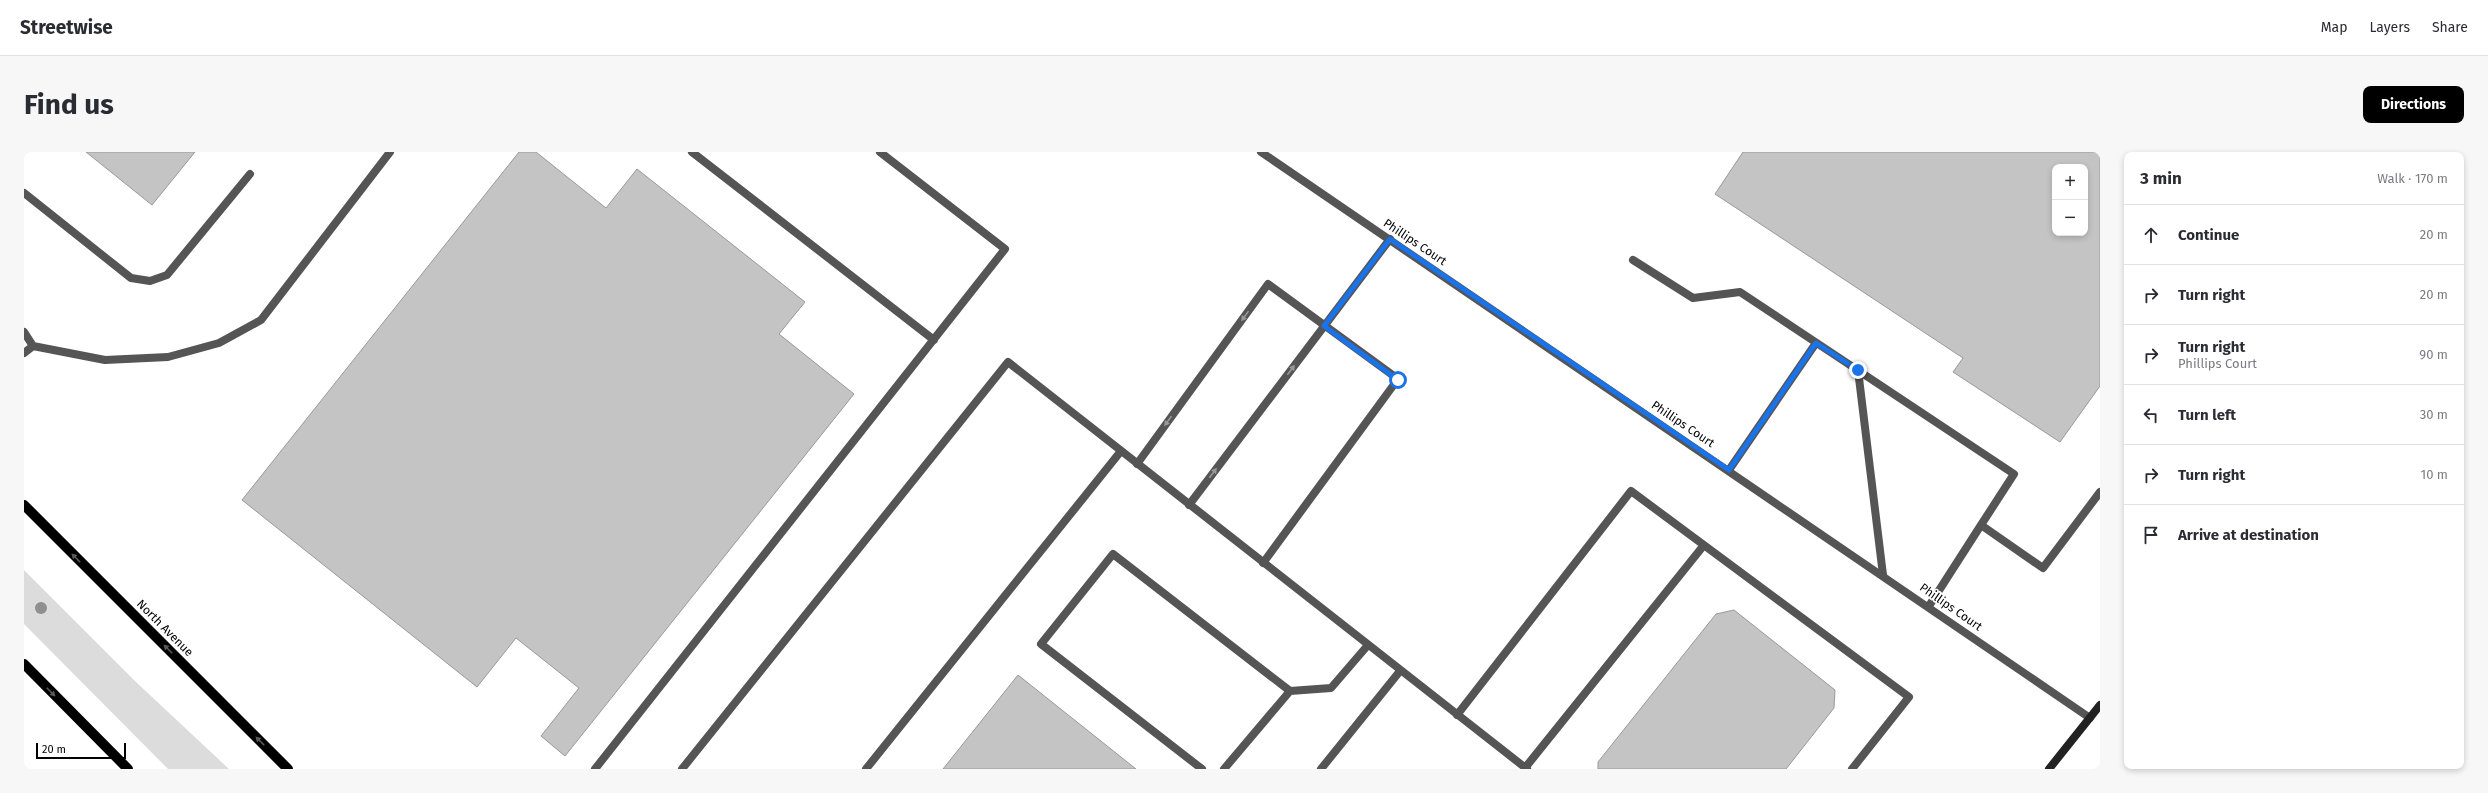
<!DOCTYPE html>
<html lang="en">
<head>
<meta charset="utf-8">
<style>
	:root { --surface:#fff; --page:#f7f7f7; --text:#2b2b33; --muted:#7c7c81; --line:#e1e1e2; --accent:#000 }
	body { margin:0; font-family:"Fira Sans",sans-serif; background:var(--page); color:var(--text) }
	.controls { position:absolute; right:12px; top:12px; display:grid; overflow:hidden; border-radius:8px; box-shadow:0 2px 6px #0003 }
	.controls button { width:36px; height:36px; display:grid; place-items:center; padding:0; border:0; border-bottom:1px solid var(--line); background:var(--surface); color:var(--text); font:20px sans-serif }
	.scale { position:absolute; left:12px; bottom:10px; width:90px; box-sizing:border-box; padding-left:4px; border:2px solid #000; border-top:0; font-size:11px; line-height:14px; white-space:nowrap; color:#000; -webkit-text-stroke:3px #fff; paint-order:stroke }
	.stop { position:absolute; width:12px; height:12px; margin:-9px; border:3px solid #1a73e8; border-radius:50%; background:#fff }
	.stop.end { background:#1a73e8; border-color:#fff; box-shadow:0 1px 4px #0008 }
	.list { margin:0; padding:0; list-style:none }
	h2 { display:flex; justify-content:space-between; align-items:center; height:52px; margin:0; padding:0 16px; font-size:17px }
	h2 small { font-size:13px; font-weight:400; color:var(--muted) }
	.list li { display:grid; grid-template-columns:26px 1fr auto; gap:12px; align-items:center; box-sizing:border-box; height:60px; padding:0 16px; border-top:1px solid var(--line) }
	.list b { display:block; font-size:15px; white-space:nowrap }
	.list p { margin:0; font-size:13px; white-space:nowrap; color:var(--muted) }
	.list em { font-size:13px; font-style:normal; color:var(--muted) }
	.icon { flex:none; width:22px; height:22px; fill:none; stroke:currentColor; stroke-width:2; stroke-linecap:round; stroke-linejoin:round }
	.map { position:relative; flex:none; width:2076px; height:617px; overflow:hidden; border-radius:8px }
	header { display:flex; align-items:center; gap:24px; box-sizing:border-box; height:56px; padding:0 20px; background:var(--surface); border-bottom:1px solid var(--line) }
	header strong { font-size:19px }
	nav { display:flex; gap:22px; margin-inline-start:auto; font-size:14px }
	.intro { display:flex; align-items:center; justify-content:space-between; box-sizing:border-box; height:96px; padding:0 24px }
	h1 { margin:0; font-size:28px }
	.button { padding:10px 18px; border-radius:8px; background:var(--accent); color:#fff; font-size:14px; font-weight:700 }
	main { display:flex; gap:24px; padding:0 24px }
	aside { flex:1; background:var(--surface); border-radius:8px; box-shadow:0 2px 6px #0003 }
	.map>svg:first-child { display:block }
</style>
</head>
<body>
<header>
<strong>Streetwise</strong>
<nav><a>Map</a><a>Layers</a><a>Share</a></nav>
</header>
<div class="intro"><h1>Find us</h1><a class="button">Directions</a></div>
<main>
<div class="map">
<svg width="2076" height="617" viewBox="0 0 2076 617">
	<rect width="100%" height="100%" fill="#fff"/>
	<!-- green -->
	<path fill="#dcdcdc" d="M 0,418 L 112,530 L 205,617 L 144,617 L 0,472 Z"/>
	<!-- building -->
	<path fill="#c4c4c4" stroke="#999" fill-rule="evenodd" d="M 62,0 L 171,0 L 128,53 Z
		M 495,0 L 512,0 L 582,56 L 613,17 L 781,150 L 755,182 L 830,242 L 541,604 L 517,584 L 555,536 L 492,486 L 453,535 L 218,348 Z
		M 1719,0 L 2076,0 L 2076,234 L 2036,290 L 1929,220 L 1939,206 L 1691,42 ZM 2031,15 L 2061,15 L 2061,81 L 2031,81 Z
		M 1710,458 L 1811,538 L 1810,556 L 1762,617 L 1574,617 L 1574,610 L 1692,462 Z
		M 994,523 L 1112,617 L 919,617 Z"/>
	<g fill="none" stroke-linecap="round" stroke-linejoin="round">
		<!-- lane -->
		<path stroke="#555" stroke-width="8" d="M 668,0 L 910,188
			M 0,41 L 107,126 L 126,129 L 143,123 L 226,22
			M 1609,108 L 1669,146 L 1716,140 L 1990,322 L 1957,373 L 2019,416 L 2076,340
			M 0,180 L 9,194
			M 0,201 L 9,194 L 81,208 L 144,205 L 195,191 L 237,168 L 366,0
			M 1834,218 L 1859,423
			M 1113,312 L 1244,132 L 1374,227 L 1239,411
			M 1705,318 L 1792,191
			M 1165,353 L 1366,87
			M 1905,454 L 1957,373
			M 1433,563 L 1607,339 L 1885,545 L 1828,617
			M 1501,616 L 1680,393
			M 571,617 L 981,97 L 856,0
			M 658,617 L 984,210 L 1503,617
			M 842,617 L 1097,299
			M 1178,617 L 1017,492 L 1089,402 L 1266,539
			M 1200,617 L 1266,539 L 1307,536 L 1344,493
			M 1297,617 L 1376,519"/>
		<!-- street -->
		<path stroke="#555" stroke-width="8" d="M 1237,0 L 2066,566"/>
		<!-- secondary -->
		<path stroke="#222" stroke-width="8" d="M 2025,617 L 2076,553"/>
		<!-- primary -->
		<path stroke="#000" stroke-width="10" d="M 0,353 L 264,617
			M 0,512 L 104,617"/>
	</g>
	<!-- trees -->
	<circle fill="#8f8f8f" cx="17" cy="456" r="6"/>
	<!-- one-way arrows -->
	<defs><path id="oneway-solid" d="M-6-.8H1V-3.2L6.5 0L1 3.2V.8H-6Z"/></defs>
	<g fill="#999">
		<use href="#oneway-solid" transform="translate(1221 164) rotate(126)"/>
		<use href="#oneway-solid" transform="translate(1267 218) rotate(-53)"/>
		<use href="#oneway-solid" transform="translate(1144 269) rotate(126)"/>
		<use href="#oneway-solid" transform="translate(1189 321) rotate(-53)"/>
	</g>
	<g fill="#595959">
		<use href="#oneway-solid" transform="translate(52 406) rotate(-135)"/>
		<use href="#oneway-solid" transform="translate(144 497) rotate(-135)"/>
		<use href="#oneway-solid" transform="translate(27 540) rotate(45)"/>
		<use href="#oneway-solid" transform="translate(236 589) rotate(-135)"/>
	</g>
	<g fill="none" stroke-linecap="round" stroke-linejoin="round">
		<!-- route -->
		<path stroke="#1a73e8" stroke-width="5" d="M 1374,228 L 1300,174 L 1366,87 L 1705,318 L 1792,191 L 1834,218"/>
	</g>
	<g text-anchor="middle" stroke-width="3.5" stroke-linejoin="round" paint-order="stroke">
		<!-- street labels -->
		<g font-size="12" fill="#000" stroke="#fff">
			<text transform="translate(1391 90) rotate(34)" y="4">Phillips Court</text>
			<text transform="translate(1659 272) rotate(34)" y="4">Phillips Court</text>
			<text transform="translate(1927 455) rotate(35)" y="4">Phillips Court</text>
			<text transform="translate(141 476) rotate(45)" y="4">North Avenue</text>
		</g>
	</g>
</svg>
<div class="controls">
<button>+</button>
<button>−</button>
</div>
<div class="scale">20 m</div>
<div class="stop" style="left:1374px;top:228px"></div>
<div class="stop end" style="left:1834px;top:218px"></div>
</div>
<aside>
<h2>3 min<small>Walk · 170 m</small></h2>
<ul class="list">
<li><svg class="icon" aria-label="ahead" viewBox="0 0 24 24"><path d="M12 20V5M6 11l6-6 6 6"/></svg><div><b>Continue</b></div><em>20 m</em></li>
<li><svg class="icon" aria-label="right" viewBox="0 0 24 24"><path d="M7 20v-9h11M14 6l5 5-5 5"/></svg><div><b>Turn right</b></div><em>20 m</em></li>
<li><svg class="icon" aria-label="right" viewBox="0 0 24 24"><path d="M7 20v-9h11M14 6l5 5-5 5"/></svg><div><b>Turn right</b><p>Phillips Court</p></div><em>90 m</em></li>
<li><svg class="icon" aria-label="left" viewBox="0 0 24 24"><path d="M17 20v-9H6M10 6l-5 5 5 5"/></svg><div><b>Turn left</b></div><em>30 m</em></li>
<li><svg class="icon" aria-label="right" viewBox="0 0 24 24"><path d="M7 20v-9h11M14 6l5 5-5 5"/></svg><div><b>Turn right</b></div><em>10 m</em></li>
<li><svg class="icon" aria-label="arrive" viewBox="0 0 24 24"><path d="M6 21V4h12l-3 4 3 4H6"/></svg><div><b>Arrive at destination</b></div></li>
</ul>
</aside>
</main>
</body>
</html>
